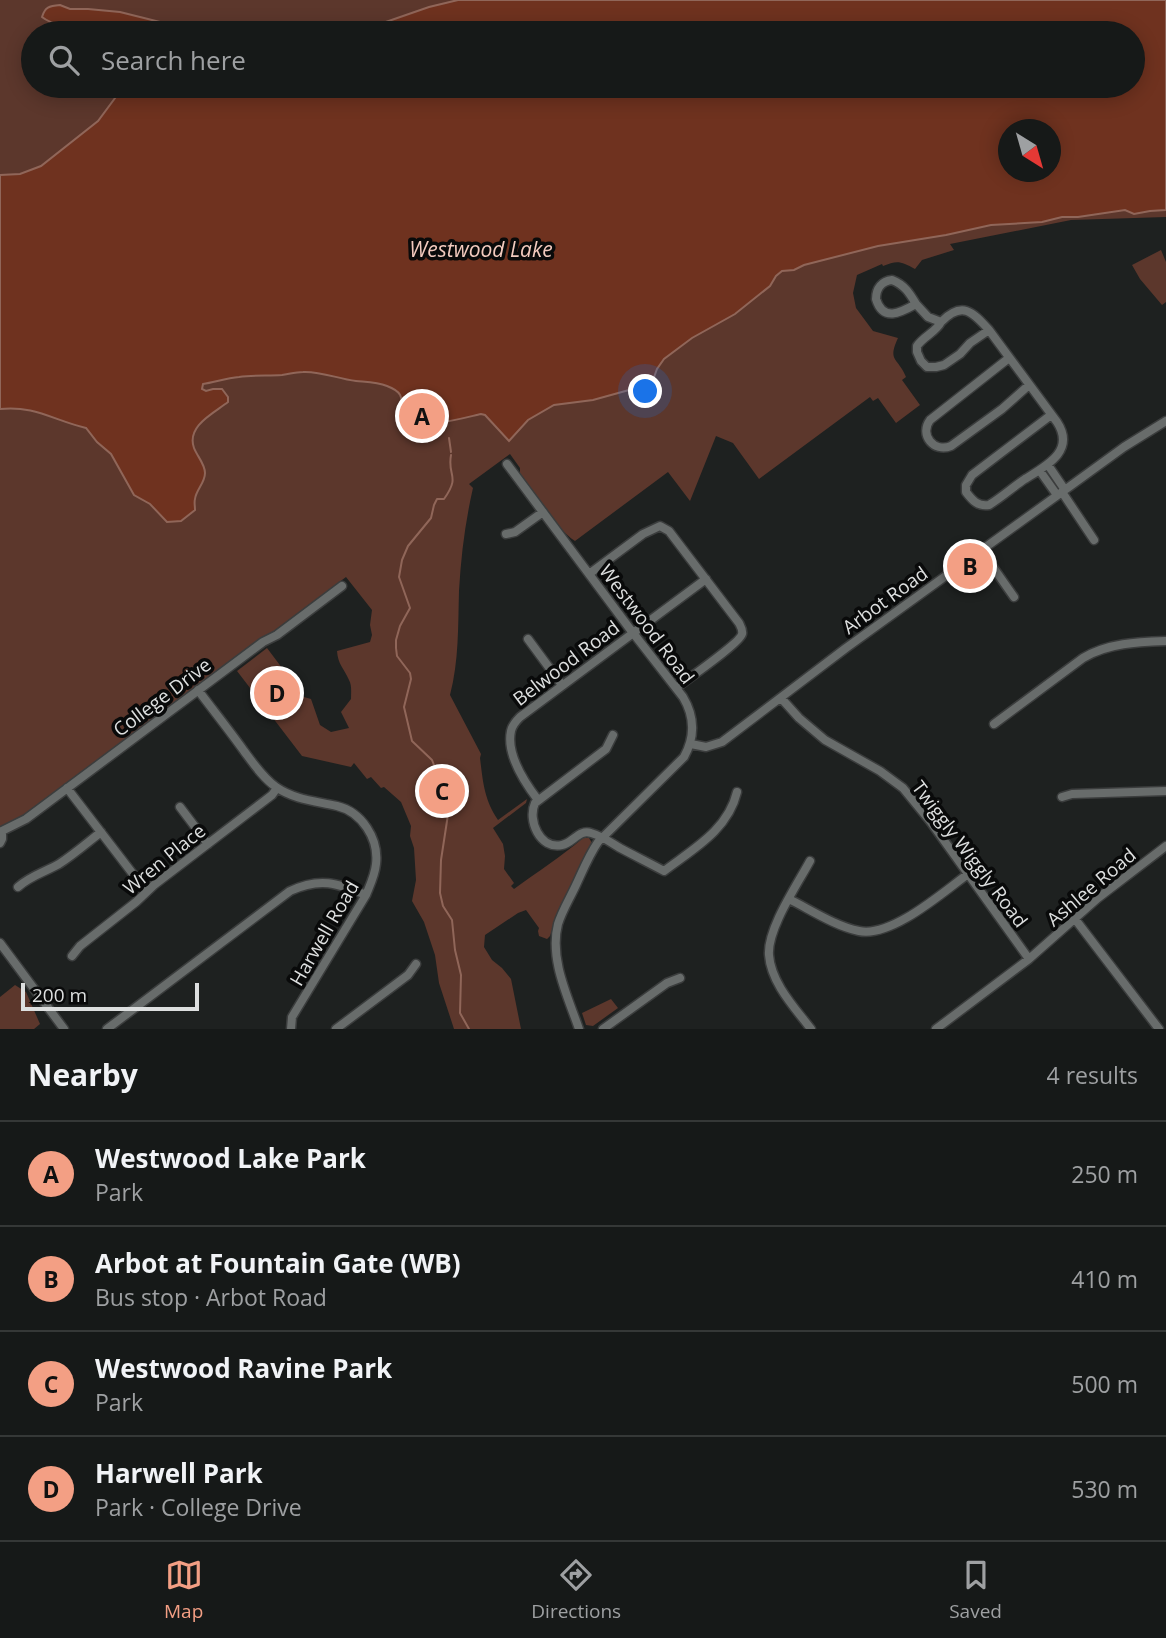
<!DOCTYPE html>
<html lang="en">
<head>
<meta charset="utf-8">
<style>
	:root { --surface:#161918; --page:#1f2221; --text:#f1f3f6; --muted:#9ea0a2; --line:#353837; --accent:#f39f84 }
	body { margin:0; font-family:"Open Sans",sans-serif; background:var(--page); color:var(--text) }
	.compass { position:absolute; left:998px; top:119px; width:63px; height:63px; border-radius:50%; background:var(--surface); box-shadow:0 4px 18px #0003; rotate:143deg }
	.scale { position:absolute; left:21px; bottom:18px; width:178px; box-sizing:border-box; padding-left:7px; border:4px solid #dddfdf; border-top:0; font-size:19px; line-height:24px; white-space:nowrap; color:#dddfdf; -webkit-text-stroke:5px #090a0a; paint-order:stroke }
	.you { position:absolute; left:646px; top:392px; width:24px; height:24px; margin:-18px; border:5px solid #fff; border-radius:50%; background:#1a73e8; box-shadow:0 0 0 10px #1a73e833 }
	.badge { display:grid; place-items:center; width:46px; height:46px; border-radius:50%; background:var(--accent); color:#111; font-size:23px; font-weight:700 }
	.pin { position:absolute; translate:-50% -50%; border:4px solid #fff; box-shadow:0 2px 7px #0006 }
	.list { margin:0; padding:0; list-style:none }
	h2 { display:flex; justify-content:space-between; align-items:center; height:91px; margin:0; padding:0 28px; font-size:30px }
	h2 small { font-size:23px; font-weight:400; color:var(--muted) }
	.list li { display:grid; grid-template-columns:46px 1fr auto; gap:21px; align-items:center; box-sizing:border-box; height:105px; padding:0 28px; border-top:2px solid var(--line) }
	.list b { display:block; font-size:26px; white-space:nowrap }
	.list p { margin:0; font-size:23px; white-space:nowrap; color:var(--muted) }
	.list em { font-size:23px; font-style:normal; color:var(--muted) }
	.icon { flex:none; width:38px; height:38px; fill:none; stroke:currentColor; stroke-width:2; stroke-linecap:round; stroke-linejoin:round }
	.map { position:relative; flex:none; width:1166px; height:1029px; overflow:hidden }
	.search { position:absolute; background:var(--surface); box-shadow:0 4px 18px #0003; left:21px; right:21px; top:21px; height:77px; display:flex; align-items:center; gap:18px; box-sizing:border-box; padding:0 24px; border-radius:38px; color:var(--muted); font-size:26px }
	.sheet { height:511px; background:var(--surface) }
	nav { display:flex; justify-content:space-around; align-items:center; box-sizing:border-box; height:98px; border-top:2px solid var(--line); background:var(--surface); font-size:19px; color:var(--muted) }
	nav a { display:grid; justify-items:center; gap:4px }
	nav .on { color:var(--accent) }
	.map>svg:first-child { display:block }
</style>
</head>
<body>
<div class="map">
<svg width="1166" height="1029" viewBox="0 0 1166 1029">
	<rect width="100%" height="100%" fill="#1e2120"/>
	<!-- green -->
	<path fill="#5c372c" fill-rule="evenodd" d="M 0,0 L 1166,0 L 1166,217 L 1071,220 L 950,244 L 954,250 L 922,260 L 915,269 C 901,261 897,260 883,266 L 882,264 L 857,275 L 853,293 L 856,308 L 873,331 L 898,338 C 887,362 898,357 906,377 L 902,380 L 920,405 L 896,423 L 878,398 L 873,401 L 870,397 L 759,479 L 733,443 L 716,436 L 690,501 L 668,472 L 575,541 C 555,528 535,494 520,474 L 520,468 L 510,454 L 469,484 L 473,488 C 465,523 461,556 459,591 C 458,626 459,661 450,695 L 481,754 L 480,758 C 483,782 484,799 498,820 L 527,799 L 526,803 L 493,828 L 503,844 L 505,856 L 504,869 L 514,883 L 511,886 L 514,889 C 537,872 561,857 583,838 L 589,838 L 592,843 L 554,924 L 550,936 L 547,939 L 539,936 L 538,931 L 539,928 L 526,910 L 518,913 L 485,935 L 484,947 L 492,960 L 502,968 L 511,979 L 521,1029 L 454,1029 L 439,983 L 435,955 L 424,922 L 412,901 L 416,880 L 414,848 L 410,836 L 411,826 L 401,802 L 384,787 L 381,788 L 371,777 L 367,779 L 354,763 L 351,767 L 302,756 L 237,671 L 267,648 L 304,697 L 311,699 L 320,725 L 331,732 L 349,728 L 341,712 L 351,699 C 351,693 352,685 349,680 C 344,668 338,665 337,651 L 370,642 L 372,635 L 370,625 L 372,610 L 346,577 L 0,836 ZM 33,33 L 1133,33 L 1133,86 L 33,86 ZM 1009,130 L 1050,130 L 1050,172 L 1009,172 Z
		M 1161,250 L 1166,262 L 1166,302 L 1162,305 L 1140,279 L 1132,265 Z
		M 15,985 L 26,992 L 40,1024 L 34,1029 L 0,1029 L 0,997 Z
		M 611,999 L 618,1008 L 593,1026 L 586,1025 L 582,1013 Z"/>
	<!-- water -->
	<path fill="#6f321f" stroke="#906659" stroke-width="2" fill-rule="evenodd" d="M 458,0 L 1166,0 L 1166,210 L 1150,211 L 1134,214 L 1125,210 L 1078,217 L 1062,217 L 1042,222 L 991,225 L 946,235 L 878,246 L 804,265 L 794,270 L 782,271 L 776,276 L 770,286 L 735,314 L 692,338 L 664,359 L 657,369 L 653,380 L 647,385 L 593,400 L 554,405 L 528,420 L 509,441 L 485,415 L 481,414 C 463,418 418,432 404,415 C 396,405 411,395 387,386 C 377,382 366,382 356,381 C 338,379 321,371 303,372 C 296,372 289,374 282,375 C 268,376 254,375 239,377 C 227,378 215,382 203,384 L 202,389 L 206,391 L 213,389 L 222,389 L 228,397 L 228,402 C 214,413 186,426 194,448 C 197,456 205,464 205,473 C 205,483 196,490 195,499 C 194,502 195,506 195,510 L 181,521 L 167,522 L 150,504 L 134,495 L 111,454 L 97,442 L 86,428 C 55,421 34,405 0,409 L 0,175 L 20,174 L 41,166 L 98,121 L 124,86 L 1133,86 L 1133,33 L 354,33 L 429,7 ZM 1009,130 L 1050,130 L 1050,172 L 1009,172 Z
		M 60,5 L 70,9 L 88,9 L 120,12 L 184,28 L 242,33 L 293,31 L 305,33 L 81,33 C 68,26 53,26 42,17 C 45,7 49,6 60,5 Z"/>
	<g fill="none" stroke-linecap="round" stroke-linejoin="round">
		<!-- stream -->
		<path stroke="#906659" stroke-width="2" d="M 449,438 L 451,452
			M 451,455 C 447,477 461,475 444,499 L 437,499 L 434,505 L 431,518 L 408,546 L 402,560 L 399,577 L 410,608 L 400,626 L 396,640 L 396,648 L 397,656 L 410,673 L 411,679 L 404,707 L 412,741 L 432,760 L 436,770 L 438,785 L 445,796 L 449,808 L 441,860 L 440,893 L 443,906 L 452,920 L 455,950 L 461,975 L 460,1013 L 469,1029"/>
		<defs>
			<path id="minor" d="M 892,280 C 905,285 910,294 916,304 C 900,313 883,322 876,299 C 876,288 882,281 892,280 Z
				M 916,304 L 928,317 L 941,322 C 962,301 972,311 989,330 L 1057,422 C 1076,451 1046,466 1025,479 C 1013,487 1002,497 989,505 C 978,507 972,500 966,492 L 966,485 L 972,475 L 1051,415
				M 941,322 C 936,332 924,336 917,346 L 917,352 L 921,361 L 927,367 L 936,367 L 944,365 L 960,354 L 970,343 L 989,330
				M 1009,358 L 930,420 C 919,435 934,453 951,446 L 1002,409 L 1029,385
				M 507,464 L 630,629 L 683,697 C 695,717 695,737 684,757 L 598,842 C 589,855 583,870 576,885 C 570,898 562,911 558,924 C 549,959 568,997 579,1029
				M 1048,465 L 1065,490
				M 1040,471 L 1057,495
				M 1062,492 L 1094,540
				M 506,534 L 515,532 L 543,512
				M 981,550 L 1014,597
				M 589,574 L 643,534 L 660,526 L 669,531 L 739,623 C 741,627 743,630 742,634 C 740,643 686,680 676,688
				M 528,639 L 562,685
				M 198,690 C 213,710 229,730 244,751 C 253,763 263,778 276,787 C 295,800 316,801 337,806 C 362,812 379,839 376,864 C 375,875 370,885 366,895 L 292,1017 L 291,1029
				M 781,698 L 799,718 L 825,740 L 880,771 L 903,788 L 930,821 L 1029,959
				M 994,724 L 1083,658 C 1108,643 1138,642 1166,641
				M 613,735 L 606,749 L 535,803 C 527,820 540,850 562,845 C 573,843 579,829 591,833 C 602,836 610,842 620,848 C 635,856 649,863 664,871 C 693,849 728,830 737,792
				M 691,744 L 706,747 L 722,742 L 846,648 L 1062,492 L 1124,447 L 1166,421
				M 67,788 L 146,891
				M 1062,797 L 1072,794 L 1166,791
				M 538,800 C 525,783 506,754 511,731 C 512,726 516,721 520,717 L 706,579
				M 180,807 L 208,844
				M 0,832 L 26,819 L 263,642 L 277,635 L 342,586
				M 0,843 L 2,839 L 2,831
				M 810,861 C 797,885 767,929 769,955 C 771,983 795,1008 811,1029
				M 18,887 C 30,876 45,872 59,864 C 73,855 87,843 101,832
				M 789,899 C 811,910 835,926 859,931 C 891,938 942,893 968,874
				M 1075,919 L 1159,1029
				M 0,943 L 64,1029
				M 72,956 L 80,946 L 136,902 L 154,885 L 272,795 L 277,788
				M 107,1029 L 290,891 C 320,877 337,883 366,895
				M 336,1029 L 408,975 L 416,964
				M 603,1029 L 667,983 L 680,978
				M 936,1029 L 1029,959 L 1098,898 L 1166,846"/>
		</defs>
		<!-- minor casing -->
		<use href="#minor" stroke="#3b3d3d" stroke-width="11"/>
		<!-- minor -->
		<use href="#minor" stroke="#686c6b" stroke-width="8"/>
	</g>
	<g text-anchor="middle" stroke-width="7" stroke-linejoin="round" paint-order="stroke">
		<!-- street labels -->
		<g font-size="19" fill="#dddfdf" stroke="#090a0a">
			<text transform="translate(885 600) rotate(-36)" y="7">Arbot Road</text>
			<text transform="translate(647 624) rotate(53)" y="7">Westwood Road</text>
			<text transform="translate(566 663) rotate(-37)" y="7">Belwood Road</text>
			<text transform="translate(162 697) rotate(-37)" y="7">College Drive</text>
			<text transform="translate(970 854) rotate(53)" y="7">Twiggly Wiggly Road</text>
			<text transform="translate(164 859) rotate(-39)" y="7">Wren Place</text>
			<text transform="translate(1091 887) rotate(-40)" y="7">Ashlee Road</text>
			<text transform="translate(324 933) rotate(-60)" y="7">Harwell Road</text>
		</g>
		<!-- water labels -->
		<g font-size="21" font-style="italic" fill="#f2cabe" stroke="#090a0a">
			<text x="481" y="257">Westwood Lake</text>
		</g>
	</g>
</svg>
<svg class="compass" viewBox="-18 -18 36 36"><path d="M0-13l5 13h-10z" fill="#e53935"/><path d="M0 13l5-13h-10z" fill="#9ea0a2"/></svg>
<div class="scale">200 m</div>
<div class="you"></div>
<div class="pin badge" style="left:422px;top:416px">A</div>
<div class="pin badge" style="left:970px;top:566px">B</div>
<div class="pin badge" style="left:442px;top:791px">C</div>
<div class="pin badge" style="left:277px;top:693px">D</div>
<div class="search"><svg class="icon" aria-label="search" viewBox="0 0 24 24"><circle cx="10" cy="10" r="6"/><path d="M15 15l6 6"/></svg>Search here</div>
</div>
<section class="sheet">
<h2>Nearby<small>4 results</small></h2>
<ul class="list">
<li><span class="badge">A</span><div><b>Westwood Lake Park</b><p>Park</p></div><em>250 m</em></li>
<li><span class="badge">B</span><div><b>Arbot at Fountain Gate (WB)</b><p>Bus stop · Arbot Road</p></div><em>410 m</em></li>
<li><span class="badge">C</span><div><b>Westwood Ravine Park</b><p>Park</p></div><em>500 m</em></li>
<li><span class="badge">D</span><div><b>Harwell Park</b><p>Park · College Drive</p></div><em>530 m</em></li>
</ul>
</section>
<nav>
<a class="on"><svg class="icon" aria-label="map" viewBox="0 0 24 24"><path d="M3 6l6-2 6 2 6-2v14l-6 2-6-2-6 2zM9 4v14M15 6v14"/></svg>Map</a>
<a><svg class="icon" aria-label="directions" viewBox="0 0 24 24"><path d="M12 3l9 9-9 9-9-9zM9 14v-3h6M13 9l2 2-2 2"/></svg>Directions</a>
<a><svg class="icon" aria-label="saved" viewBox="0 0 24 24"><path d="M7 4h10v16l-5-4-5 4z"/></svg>Saved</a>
</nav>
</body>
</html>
